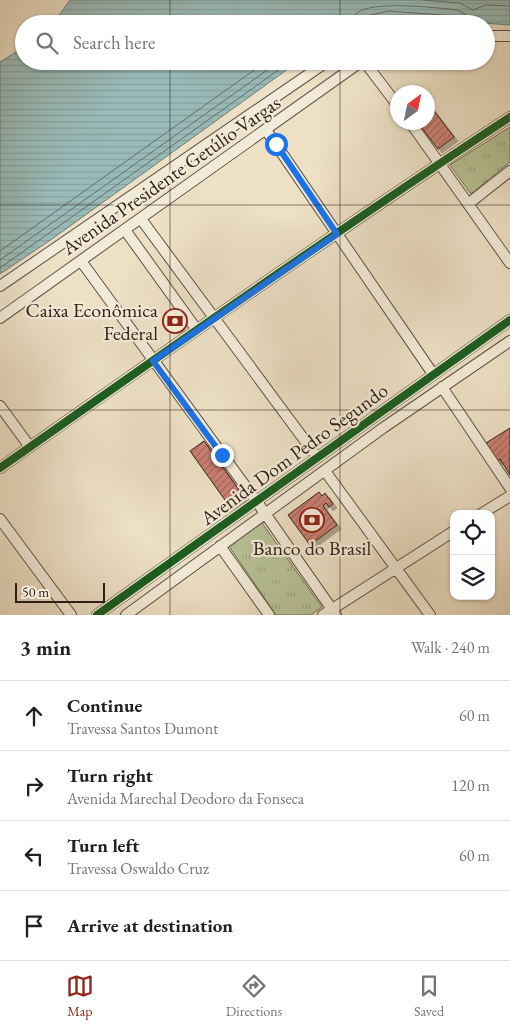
<!DOCTYPE html>
<html lang="en">
<head>
<meta charset="utf-8">
<style>
	:root { --surface:#fff; --page:#f2f2f2; --text:#202124; --muted:#757577; --line:#e0e0e0; --accent:#8f2418 }
	body { margin:0; font-family:"EB Garamond",serif; background:var(--page); color:var(--text) }
	.controls { position:absolute; right:15px; bottom:15px; display:grid; overflow:hidden; border-radius:10px; box-shadow:0 1px 4px #0004 }
	.controls button { width:45px; height:45px; display:grid; place-items:center; padding:0; border:0; border-bottom:1px solid var(--line); background:var(--surface); color:var(--text); font:25px sans-serif }
	.compass { position:absolute; left:390px; top:85px; width:45px; height:45px; border-radius:50%; background:var(--surface); box-shadow:0 1px 4px #0004; rotate:33deg }
	.scale { position:absolute; left:15px; bottom:12px; width:90px; box-sizing:border-box; padding-left:5px; border:2px solid #2e2017; border-top:0; font-size:14px; line-height:18px; white-space:nowrap; color:#2e2017; -webkit-text-stroke:4px #f3ebd9; paint-order:stroke }
	.stop { position:absolute; width:15px; height:15px; margin:-11px; border:4px solid #1a73e8; border-radius:50%; background:#fff }
	.stop.end { background:#1a73e8; border-color:#fff; box-shadow:0 1px 5px #0008 }
	.list { margin:0; padding:0; list-style:none }
	h2 { display:flex; justify-content:space-between; align-items:center; height:65px; margin:0; padding:0 20px; font-size:21px }
	h2 small { font-size:16px; font-weight:400; color:var(--muted) }
	.list li { display:grid; grid-template-columns:32px 1fr auto; gap:15px; align-items:center; box-sizing:border-box; height:70px; padding:0 20px; border-top:1px solid var(--line) }
	.list b { display:block; font-size:19px; white-space:nowrap }
	.list p { margin:0; font-size:16px; white-space:nowrap; color:var(--muted) }
	.list em { font-size:16px; font-style:normal; color:var(--muted) }
	.icon { flex:none; width:28px; height:28px; fill:none; stroke:currentColor; stroke-width:2; stroke-linecap:round; stroke-linejoin:round }
	.map { position:relative; flex:none; width:510px; height:615px; overflow:hidden }
	.search { position:absolute; background:var(--surface); box-shadow:0 1px 4px #0004; left:15px; right:15px; top:15px; height:55px; display:flex; align-items:center; gap:12px; box-sizing:border-box; padding:0 18px; border-radius:28px; color:var(--muted); font-size:19px }
	.sheet { height:345px; background:var(--surface) }
	nav { display:flex; justify-content:space-around; align-items:center; box-sizing:border-box; height:70px; border-top:1px solid var(--line); background:var(--surface); font-size:14px; color:var(--muted) }
	nav a { display:grid; justify-items:center; gap:2px }
	nav .on { color:var(--accent) }
	.map>svg:first-child { display:block }
</style>
</head>
<body>
<div class="map">
<svg width="510" height="615" viewBox="0 0 510 615">
	<defs>
		<pattern id="park-tufts" width="24" height="20" patternUnits="userSpaceOnUse" patternTransform="scale(1.25)"><rect width="24" height="20" fill="#b7c296"/><path d="M3 7l-1-3M5 7V3M7 7l1-3M15 17l-1-3M17 17v-4M19 17l1-3" fill="none" stroke="#9ea681"/></pattern>
		<pattern id="water-rules" width="6" height="5" patternUnits="userSpaceOnUse" patternTransform="scale(1.25)"><rect width="6" height="5" fill="#9abcb9"/><path d="M0 2.5h6" fill="none" stroke="#85a19e"/></pattern>
		<pattern id="building-hatch" width="6" height="6" patternUnits="userSpaceOnUse" patternTransform="scale(1.25)"><rect width="6" height="6" fill="#cc8073"/><path d="M-1 1l2-2M0 6l6-6M5 7l2-2" fill="none" stroke="#a6685d"/></pattern>
		<filter id="shadow"><feDropShadow dx="4" dy="4" stdDeviation="0" flood-color="#0004"/></filter>
	</defs>
	<rect width="100%" height="100%" fill="#ede0c5"/>
	<filter id="stains"><feTurbulence type="fractalNoise" baseFrequency=".004" numOctaves="4"/><feColorMatrix values="0 0 0 0 .2 0 0 0 0 .09 0 0 0 0 .02 0 0 0 .5 -.17"/></filter>
	<radialGradient id="worn" r=".72"><stop offset=".6" stop-color="#630" stop-opacity="0"/><stop offset="1" stop-color="#630" stop-opacity=".3"/></radialGradient>
	<!-- park -->
	<path fill="url(#park-tufts)" stroke="#727156" d="M 510,127 L 510,162 L 471,194 L 450,165 Z
		M 262,523 L 322,607 L 311,615 L 276,615 L 229,546 Z"/>
	<!-- water -->
	<path fill="url(#water-rules)" stroke="#6f7e78" d="M 70,0 L 510,0 L 510,25 L 388,16 L 353,24 L 53,24 Z
		M 24,47 L 24,61 L 299,61 L 52,239 L 0,274 L 0,62 Z"/>
	<g fill="none" stroke-linecap="round" stroke-linejoin="round">
		<!-- shore -->
		<path stroke="#646e68" stroke-width="1" d="M 423,0 L 460,3 L 473,10 L 486,5 L 510,6
			M 352,24 C 353,19 353,16 357,13 C 372,0 438,8 458,10 L 466,15 L 468,24
			M 359,24 L 359,19 L 363,17 L 388,11 L 457,16 L 461,19 L 462,24
			M 0,251 L 267,61
			M 0,260 L 280,61
			M 0,268 L 291,61"/>
	</g>
	<!-- building -->
	<path fill="url(#building-hatch)" stroke="#2e2017" filter="url(#shadow)" d="M 428,103 L 454,137 L 438,149 L 417,122 L 428,122 Z
		M 510,428 L 510,475 L 500,459 L 497,461 L 486,443 Z
		M 204,441 L 244,497 L 230,507 L 190,451 Z
		M 319,492 L 322,496 L 325,493 L 333,504 L 329,507 L 326,503 L 323,506 L 337,525 L 310,545 L 288,515 Z"/>
	<g fill="none" stroke-linecap="round" stroke-linejoin="round">
		<defs>
			<path id="street" d="M 486,36 L 510,36
				M 364,61 L 398,106
				M 410,122 L 510,263
				M 266,130 L 433,374
				M 468,204 L 510,171
				M 141,219 L 317,457
				M 125,230 L 197,330
				M 81,261 L 257,502 L 336,615
				M 0,286 L 328,61
				M 0,318 L 362,61
				M 442,387 L 510,488
				M 0,406 L 30,447
				M 0,468 C 169,349 338,230 510,117
				M 325,471 L 430,615
				M 481,514 L 510,496
				M 0,519 L 71,615
				M 220,546 L 269,615
				M 97,615 L 510,320
				M 126,615 L 383,428 L 510,341
				M 323,615 L 454,531"/>
		</defs>
		<!-- street casing -->
		<use href="#street" stroke="#5e5042" stroke-width="12"/>
		<!-- street -->
		<use href="#street" stroke="#f3ebd9" stroke-width="10"/>
		<defs>
			<path id="cycleway" d="M 0,468 C 169,349 338,230 510,117
				M 97,615 L 510,320"/>
		</defs>
		<!-- cycleway casing -->
		<use href="#cycleway" stroke="#f3ebd9" stroke-width="11"/>
		<!-- cycleway -->
		<use href="#cycleway" stroke="#1b5e20" stroke-width="8"/>
	</g>
	<g fill="none" stroke-linecap="round" stroke-linejoin="round">
		<!-- route -->
		<path stroke="#1a73e8" stroke-width="6" d="M 222,455 L 153,361 L 337,234 L 276,144"/>
	</g>
	<!-- grid -->
	<path fill="none" stroke="#2e2017" stroke-width="1" stroke-opacity="0.55" d="M 170,0 L 170,24M 340,0 L 340,24M 170,61 L 170,615M 340,61 L 340,615M 0,205 L 510,205M 0,410 L 510,410"/>
	<!-- icons -->
	<defs>
		<symbol id="bank-ring" viewBox="-11 -11 22 22"><circle r="9.5" fill="#f3ebd9" stroke="#8f2418" stroke-width="1.5"/><path d="M-6-4H6V4H-6ZM0-2.3a2.3 2.3 0 1 0 0 4.6a2.3 2.3 0 1 0 0-4.6Z" fill="#8f2418"/></symbol>
	</defs>
	<g fill-rule="evenodd">
		<use href="#bank-ring" x="161" y="307" width="28" height="28"/>
		<use href="#bank-ring" x="298" y="506" width="28" height="28"/>
	</g>
	<g text-anchor="middle" stroke-width="4.5" stroke-linejoin="round" paint-order="stroke">
		<!-- street labels -->
		<g font-size="20" fill="#2e2017" stroke="#f3ebd9">
			<text transform="translate(171 175) rotate(-35)" y="7">Avenida Presidente Getúlio Vargas</text>
			<text transform="translate(294 454) rotate(-36)" y="7">Avenida Dom Pedro Segundo</text>
		</g>
		<!-- poi labels -->
		<g font-size="20" fill="#2e2017" stroke="#f3ebd9" text-anchor="end">
			<text x="158" y="317">Caixa Econômica<tspan x="158" dy="23">Federal</tspan></text>
			<text x="312" y="555" text-anchor="middle">Banco do Brasil</text>
		</g>
	</g>
	<rect width="100%" height="100%" filter="url(#stains)"/>
	<rect width="100%" height="100%" fill="url(#worn)"/>
</svg>
<div class="controls">
<button><svg class="icon" aria-label="locate" viewBox="0 0 24 24"><circle cx="12" cy="12" r="6"/><path d="M12 2v4M12 18v4M2 12h4M18 12h4"/></svg></button>
<button><svg class="icon" aria-label="layers" viewBox="0 0 24 24"><path d="M12 4l9 5-9 5-9-5zM3 14l9 5 9-5"/></svg></button>
</div>
<svg class="compass" viewBox="-18 -18 36 36"><path d="M0-13l5 13h-10z" fill="#e53935"/><path d="M0 13l5-13h-10z" fill="#757577"/></svg>
<div class="scale">50 m</div>
<div class="stop" style="left:276px;top:144px"></div>
<div class="stop end" style="left:222px;top:455px"></div>
<div class="search"><svg class="icon" aria-label="search" viewBox="0 0 24 24"><circle cx="10" cy="10" r="6"/><path d="M15 15l6 6"/></svg>Search here</div>
</div>
<section class="sheet">
<h2>3 min<small>Walk · 240 m</small></h2>
<ul class="list">
<li><svg class="icon" aria-label="ahead" viewBox="0 0 24 24"><path d="M12 20V5M6 11l6-6 6 6"/></svg><div><b>Continue</b><p>Travessa Santos Dumont</p></div><em>60 m</em></li>
<li><svg class="icon" aria-label="right" viewBox="0 0 24 24"><path d="M7 20v-9h11M14 6l5 5-5 5"/></svg><div><b>Turn right</b><p>Avenida Marechal Deodoro da Fonseca</p></div><em>120 m</em></li>
<li><svg class="icon" aria-label="left" viewBox="0 0 24 24"><path d="M17 20v-9H6M10 6l-5 5 5 5"/></svg><div><b>Turn left</b><p>Travessa Oswaldo Cruz</p></div><em>60 m</em></li>
<li><svg class="icon" aria-label="arrive" viewBox="0 0 24 24"><path d="M6 21V4h12l-3 4 3 4H6"/></svg><div><b>Arrive at destination</b></div></li>
</ul>
</section>
<nav>
<a class="on"><svg class="icon" aria-label="map" viewBox="0 0 24 24"><path d="M3 6l6-2 6 2 6-2v14l-6 2-6-2-6 2zM9 4v14M15 6v14"/></svg>Map</a>
<a><svg class="icon" aria-label="directions" viewBox="0 0 24 24"><path d="M12 3l9 9-9 9-9-9zM9 14v-3h6M13 9l2 2-2 2"/></svg>Directions</a>
<a><svg class="icon" aria-label="saved" viewBox="0 0 24 24"><path d="M7 4h10v16l-5-4-5 4z"/></svg>Saved</a>
</nav>
</body>
</html>
